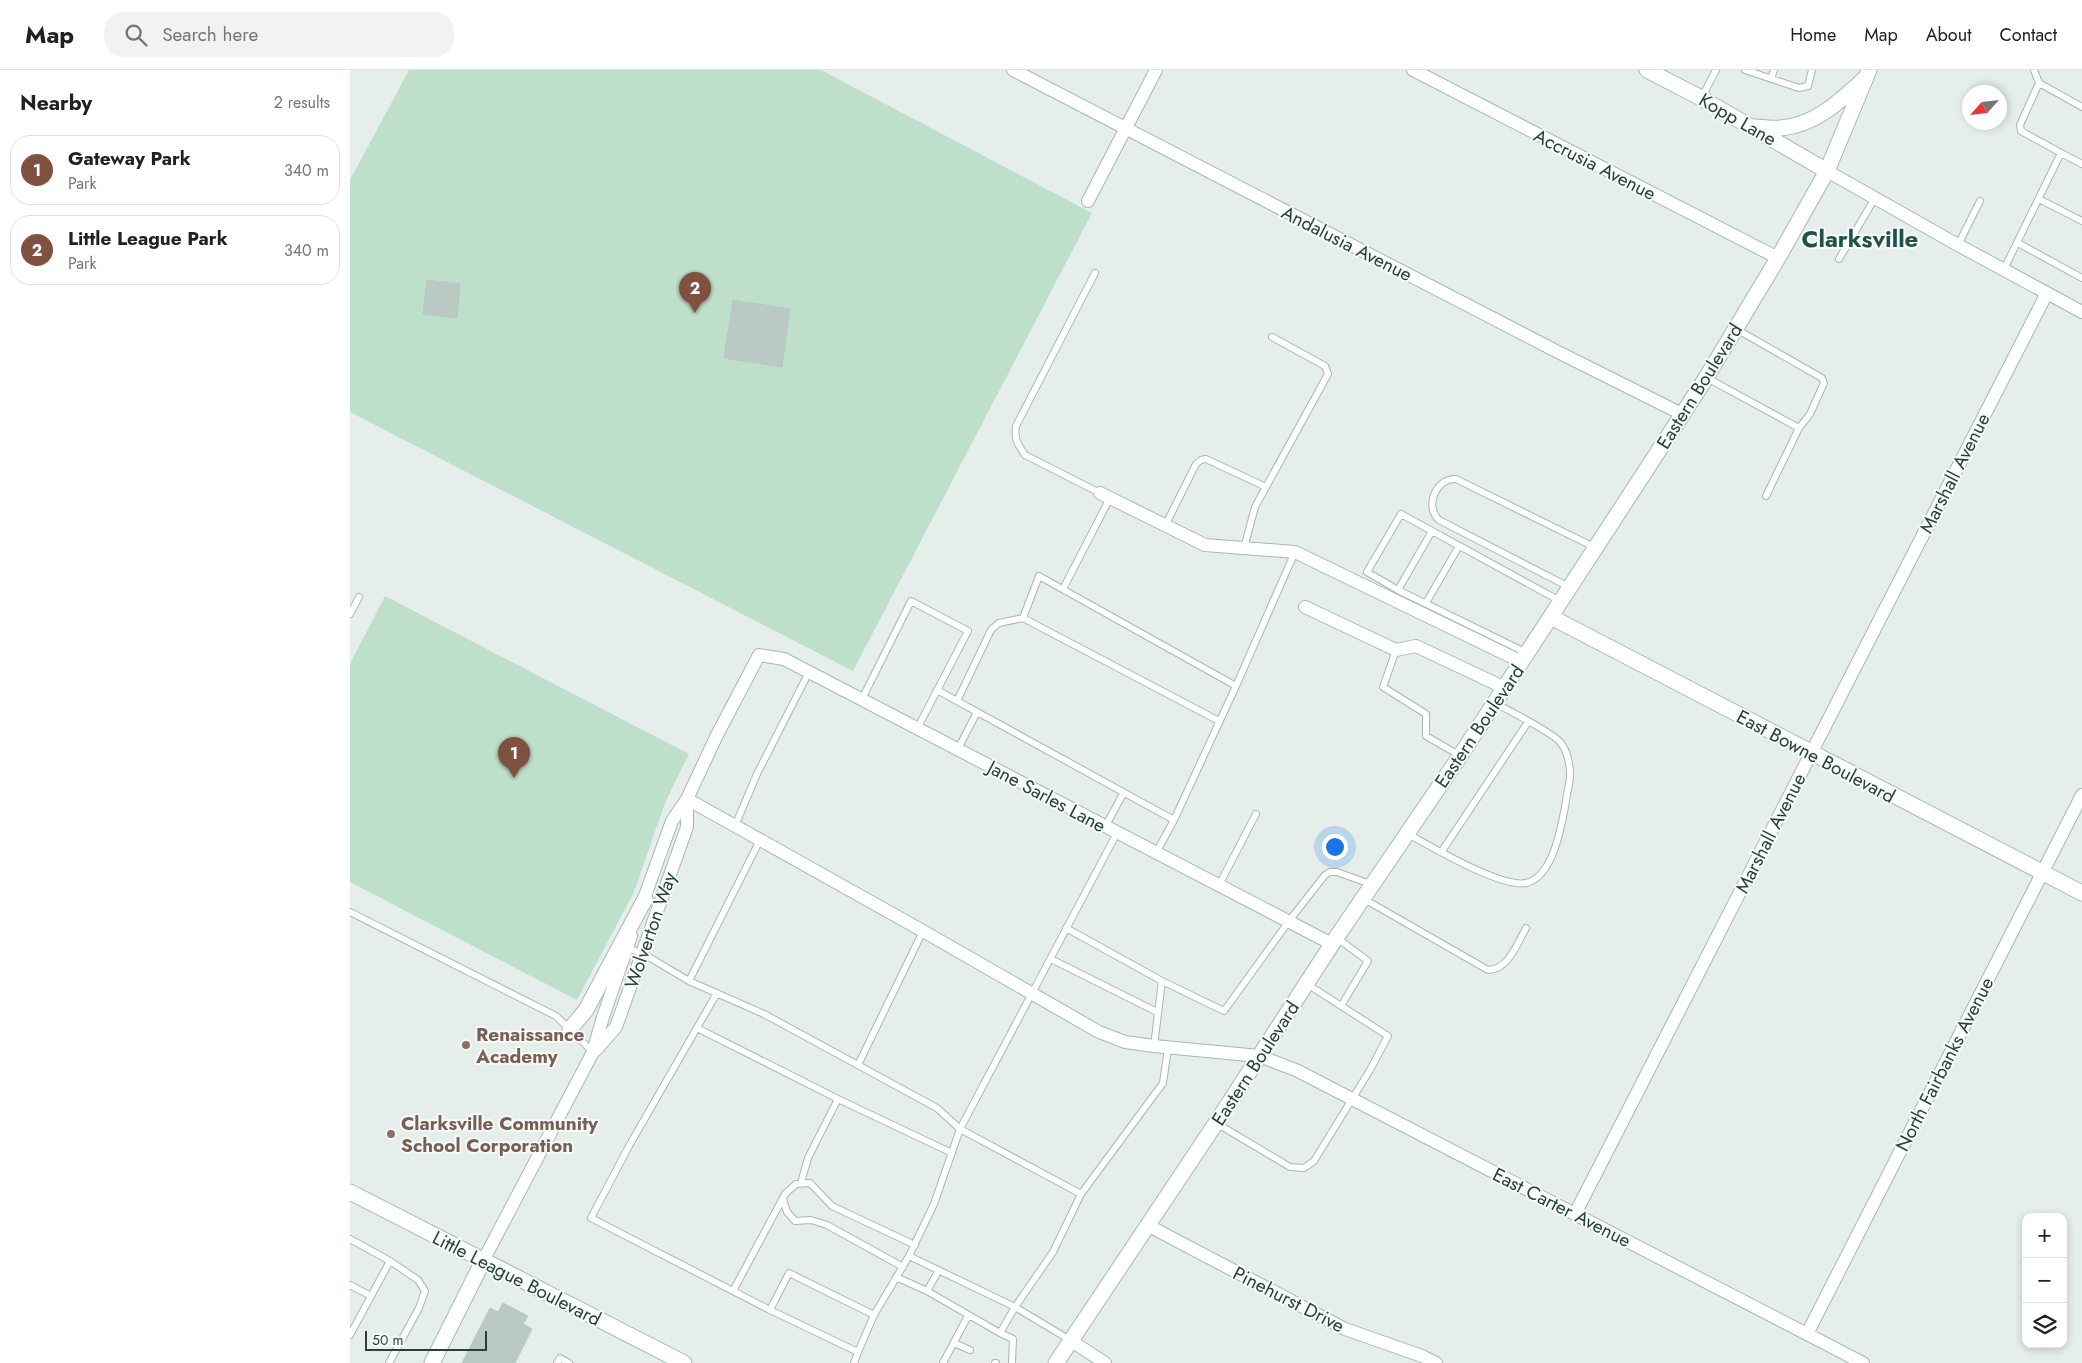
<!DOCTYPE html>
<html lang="en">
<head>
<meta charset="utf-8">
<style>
	:root { --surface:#fff; --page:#f2f2f2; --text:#202124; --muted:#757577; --line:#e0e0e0; --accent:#7e523f }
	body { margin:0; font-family:Jost,sans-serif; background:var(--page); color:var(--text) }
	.controls { position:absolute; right:15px; bottom:15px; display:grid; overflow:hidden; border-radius:10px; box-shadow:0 2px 8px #0003 }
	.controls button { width:45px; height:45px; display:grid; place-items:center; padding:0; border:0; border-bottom:1px solid var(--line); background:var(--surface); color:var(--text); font:25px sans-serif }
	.compass { position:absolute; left:1612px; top:15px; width:45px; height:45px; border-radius:50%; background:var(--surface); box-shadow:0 2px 8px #0003; rotate:243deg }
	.scale { position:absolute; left:15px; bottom:12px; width:122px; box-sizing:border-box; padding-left:5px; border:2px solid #24413b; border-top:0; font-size:14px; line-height:18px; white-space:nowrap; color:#24413b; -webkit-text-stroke:4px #f6faf8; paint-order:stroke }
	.you { position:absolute; left:984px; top:776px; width:18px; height:18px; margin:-12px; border:4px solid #fff; border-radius:50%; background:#1a73e8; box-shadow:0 0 0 8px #1a73e833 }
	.badge { display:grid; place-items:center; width:32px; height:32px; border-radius:50%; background:var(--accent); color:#fff; font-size:16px; font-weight:700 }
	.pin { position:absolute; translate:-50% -41px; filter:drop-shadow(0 1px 2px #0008) }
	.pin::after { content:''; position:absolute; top:26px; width:18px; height:15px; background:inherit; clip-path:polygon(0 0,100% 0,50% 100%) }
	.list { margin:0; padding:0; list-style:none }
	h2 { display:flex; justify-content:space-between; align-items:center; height:65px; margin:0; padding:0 20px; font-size:21px }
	h2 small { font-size:16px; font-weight:400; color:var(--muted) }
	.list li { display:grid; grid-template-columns:32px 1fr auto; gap:15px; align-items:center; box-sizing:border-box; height:70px; margin:0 10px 10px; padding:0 10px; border:1px solid var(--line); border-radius:20px }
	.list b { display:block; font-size:19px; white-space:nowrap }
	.list p { margin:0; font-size:16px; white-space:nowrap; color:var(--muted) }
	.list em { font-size:16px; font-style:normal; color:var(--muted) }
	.icon { flex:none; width:28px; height:28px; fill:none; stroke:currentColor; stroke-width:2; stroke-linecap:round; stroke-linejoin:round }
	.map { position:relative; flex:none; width:1732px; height:1293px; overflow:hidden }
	header { display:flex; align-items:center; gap:30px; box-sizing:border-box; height:70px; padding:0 25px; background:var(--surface); border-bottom:1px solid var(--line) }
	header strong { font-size:24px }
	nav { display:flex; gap:28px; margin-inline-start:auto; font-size:18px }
	.search { width:350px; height:45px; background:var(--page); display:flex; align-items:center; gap:12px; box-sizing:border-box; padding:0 18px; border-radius:20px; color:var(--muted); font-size:19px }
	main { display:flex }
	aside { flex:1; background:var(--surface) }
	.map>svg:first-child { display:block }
</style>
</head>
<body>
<header>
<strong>Map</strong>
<div class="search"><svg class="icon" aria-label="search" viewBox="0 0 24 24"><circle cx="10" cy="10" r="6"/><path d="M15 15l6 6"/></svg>Search here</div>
<nav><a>Home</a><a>Map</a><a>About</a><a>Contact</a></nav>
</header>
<main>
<aside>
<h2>Nearby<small>2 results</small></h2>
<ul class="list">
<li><span class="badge">1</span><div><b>Gateway Park</b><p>Park</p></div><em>340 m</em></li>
<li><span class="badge">2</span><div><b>Little League Park</b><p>Park</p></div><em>340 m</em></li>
</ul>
</aside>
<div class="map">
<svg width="1732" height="1293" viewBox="0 0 1732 1293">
	<rect width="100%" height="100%" fill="#e5eeeb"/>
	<!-- green -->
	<path fill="#bedfc9" d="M 59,0 L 471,0 L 742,143 L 503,601 L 0,342 L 0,110 Z
		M 35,526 L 339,684 L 315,733 L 284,822 L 227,930 L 0,812 L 0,594 Z"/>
	<!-- building -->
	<path fill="#bac9c4" stroke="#b7c8c2" d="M 77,210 L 110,214 L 107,248 L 73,244 Z
		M 383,230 L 440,239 L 432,297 L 374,288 Z
		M 153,1233 L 178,1246 L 173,1254 L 182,1259 L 165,1293 L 112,1293 L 140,1238 L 148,1242 Z"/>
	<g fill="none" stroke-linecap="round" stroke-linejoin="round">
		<defs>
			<path id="lane" d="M 1395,0 L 1449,18 L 1458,16 L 1462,0
				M 1684,0 L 1689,13 L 1732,37
				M 1421,9 L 1424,0
				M 1352,27 L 1366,0
				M 1711,83 L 1732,94
				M 1689,129 L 1732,151
				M 1668,173 L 1732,208
				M 1608,175 L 1630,131
				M 1489,189 L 1525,128
				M 1654,199 L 1711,83 L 1671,61 L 1670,55 L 1689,13
				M 745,203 L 666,356 C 664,369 668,375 675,385 L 750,423
				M 1386,259 L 1472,308 L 1474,313 L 1460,344 L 1449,358
				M 1357,308 L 1449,358 L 1416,426
				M 815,456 L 846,394 L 851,390 L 856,389 L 916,417
				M 894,478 L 905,437 L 978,304 L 975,296 L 922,267
				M 1221,518 L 1089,450 C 1074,436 1086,408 1106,409 L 1246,478
				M 713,519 L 760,428
				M 1048,520 L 1017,502 L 1051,444 L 1082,461
				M 1076,533 L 1109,476
				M 0,544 L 9,527
				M 1046,580 L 1033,617 L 1076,644 L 1076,666 L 1109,685
				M 1177,583 L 1048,520 L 1082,461 L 1210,531
				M 886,616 L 945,482
				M 587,620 L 824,750
				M 512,629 L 561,531 L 618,561 L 567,659
				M 607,631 L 641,560 L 649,553 L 673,548
				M 608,679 L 627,642
				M 385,756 L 407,704 L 459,602
				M 755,757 L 773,724
				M 1058,764 C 1082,777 1151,818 1176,813 C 1204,807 1212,753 1216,731 C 1217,722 1220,713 1220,704 C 1220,694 1217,680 1210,672 C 1203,663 1158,640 1145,633
				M 1092,781 L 1178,652
				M 806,783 L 824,750 L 886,616 L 689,506 L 673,548 L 869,651
				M 869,815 L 906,744
				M 1014,829 L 1138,900 C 1158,900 1167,874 1176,858
				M 0,842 L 206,946 L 243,982
				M 716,858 L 812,911 L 874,941 L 939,851 L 975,805 L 980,802 L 987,802 L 1023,815
				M 987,868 L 1018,891 L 991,936
				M 277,878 L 292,883 L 339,911 L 414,944 L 587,1038 L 610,1059 L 731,1124 L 813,1013 L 818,978
				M 701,889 L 807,942
				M 339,911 L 410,770
				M 367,923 L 279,1076 L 241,1148 L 420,1240 L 508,1282 L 504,1293
				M 347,958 L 488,1029 L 458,1088 L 451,1113
				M 804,976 L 812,911
				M 508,995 L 573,861
				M 488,1029 L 602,1083
				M 866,1053 L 940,1097 L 954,1098 L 964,1091 L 1020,1000 L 1038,966 L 957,914
				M 433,1129 L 437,1142 L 445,1151 L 461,1150 L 477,1155 L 553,1197
				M 0,1169 L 40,1191 L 0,1265
				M 546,1207 L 577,1221 L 650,1263
				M 0,1215 L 21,1226
				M 383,1221 L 435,1124 L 446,1114 L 460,1113 L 482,1136 L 565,1175
				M 577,1221 L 589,1200
				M 420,1240 L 439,1203 L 524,1245
				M 720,1270 L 665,1237 L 703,1182 L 731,1124
				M 604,1273 L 620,1280
				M 508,1282 L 524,1245 L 559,1186
				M 39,1293 L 69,1238 L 75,1221 L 68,1210 L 40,1191
				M 207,1293 L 210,1288 L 219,1293
				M 593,1293 L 618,1246
				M 645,1293 L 646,1293
				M 662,1293 L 663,1269 L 650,1263 L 665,1237 L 559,1186 L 584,1134 L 610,1059 L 767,763"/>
			<path id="street" d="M 663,0 L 1206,281 L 1332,344
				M 1063,0 L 1428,188
				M 1477,101 L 1608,175 L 1732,242
				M 738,131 L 806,0
				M 750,423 L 855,475 L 945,482 L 1172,592
				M 955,537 L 1046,580 L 1066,576 L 1155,618
				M 337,729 L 573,861 L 749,962 L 775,972 L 804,976 L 909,986 L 946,1000 L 1513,1293
				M 291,837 L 322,751 L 337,729 L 367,665 L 409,585 L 434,589 L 982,874
				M 246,980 L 266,957 L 337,757 L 337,729
				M 1225,1144 L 1697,223
				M 797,1155 L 995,1259 L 1072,1286 L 1086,1293
				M 133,1191 L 243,982 L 253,947 L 281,866
				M 1457,1264 L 1732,725
				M 720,1270 L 755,1293"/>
			<path id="secondary" d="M 1297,0 L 1351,28 L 1477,101
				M 1404,57 C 1413,57 1423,59 1431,58 C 1465,55 1489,32 1513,10
				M 1201,547 L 1732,823
				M 220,959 L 236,940 L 295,829
				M 0,1122 L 334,1293
				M 82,1293 L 133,1191
				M 706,1293 L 866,1053 L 986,868 L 1110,686 L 1356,308 L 1428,188 L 1477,101 L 1519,0"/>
		</defs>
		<!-- lane casing -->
		<use href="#lane" stroke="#a7b7b3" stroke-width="8"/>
		<!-- street casing -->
		<use href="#street" stroke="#a7b7b3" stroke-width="14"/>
		<!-- secondary casing -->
		<use href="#secondary" stroke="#a3bab3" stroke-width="17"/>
		<!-- lane -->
		<use href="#lane" stroke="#fff" stroke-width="6"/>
		<!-- street -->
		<use href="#street" stroke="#fff" stroke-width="12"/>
		<!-- secondary -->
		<use href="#secondary" stroke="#fff" stroke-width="15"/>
	</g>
	<!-- markers -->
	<g fill="#8d6e63" stroke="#f6faf8" stroke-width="2">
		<circle cx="116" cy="975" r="5"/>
		<circle cx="41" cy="1064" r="5"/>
	</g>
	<g text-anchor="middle" stroke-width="4" stroke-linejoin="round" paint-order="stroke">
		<!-- street labels -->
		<g font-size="19" fill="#24413b" stroke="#f6faf8">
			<text transform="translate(1388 49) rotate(30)" y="7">Kopp Lane</text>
			<text transform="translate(1245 94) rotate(27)" y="7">Accrusia Avenue</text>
			<text transform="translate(997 173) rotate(27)" y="7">Andalusia Avenue</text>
			<text transform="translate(1349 316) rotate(-58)" y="7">Eastern Boulevard</text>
			<text transform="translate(1604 403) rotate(-63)" y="7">Marshall Avenue</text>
			<text transform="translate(1129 656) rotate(-56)" y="7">Eastern Boulevard</text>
			<text transform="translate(1466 686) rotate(28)" y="7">East Bowne Boulevard</text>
			<text transform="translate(697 726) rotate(28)" y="7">Jane Sarles Lane</text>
			<text transform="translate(1420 763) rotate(-63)" y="7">Marshall Avenue</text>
			<text transform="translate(300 860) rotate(-71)" y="7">Wolverton Way</text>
			<text transform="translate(905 993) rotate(-57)" y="7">Eastern Boulevard</text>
			<text transform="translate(1594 994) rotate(-63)" y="7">North Fairbanks Avenue</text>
			<text transform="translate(1212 1137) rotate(27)" y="7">East Carter Avenue</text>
			<text transform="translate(167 1208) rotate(27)" y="7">Little League Boulevard</text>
			<text transform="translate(939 1229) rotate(27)" y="7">Pinehurst Drive</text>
		</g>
		<!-- education labels -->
		<g font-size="19" font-weight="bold" fill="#785e54" stroke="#f6faf8" text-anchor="start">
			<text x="126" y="971">Renaissance<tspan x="126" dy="22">Academy</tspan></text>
			<text x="51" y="1060">Clarksville Community<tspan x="51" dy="22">School Corporation</tspan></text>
		</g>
		<!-- district labels -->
		<g font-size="24" font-weight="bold" fill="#1f534a" stroke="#f6faf8">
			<text x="1510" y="177">Clarksville</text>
		</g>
	</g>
</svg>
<div class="controls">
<button>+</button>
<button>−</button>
<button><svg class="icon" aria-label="layers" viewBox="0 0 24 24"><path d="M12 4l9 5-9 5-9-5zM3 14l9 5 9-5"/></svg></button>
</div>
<svg class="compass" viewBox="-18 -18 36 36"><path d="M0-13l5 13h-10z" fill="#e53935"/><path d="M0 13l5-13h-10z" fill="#757577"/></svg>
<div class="scale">50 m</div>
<div class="you"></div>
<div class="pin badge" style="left:164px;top:708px">1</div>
<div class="pin badge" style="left:345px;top:243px">2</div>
</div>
</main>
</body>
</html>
